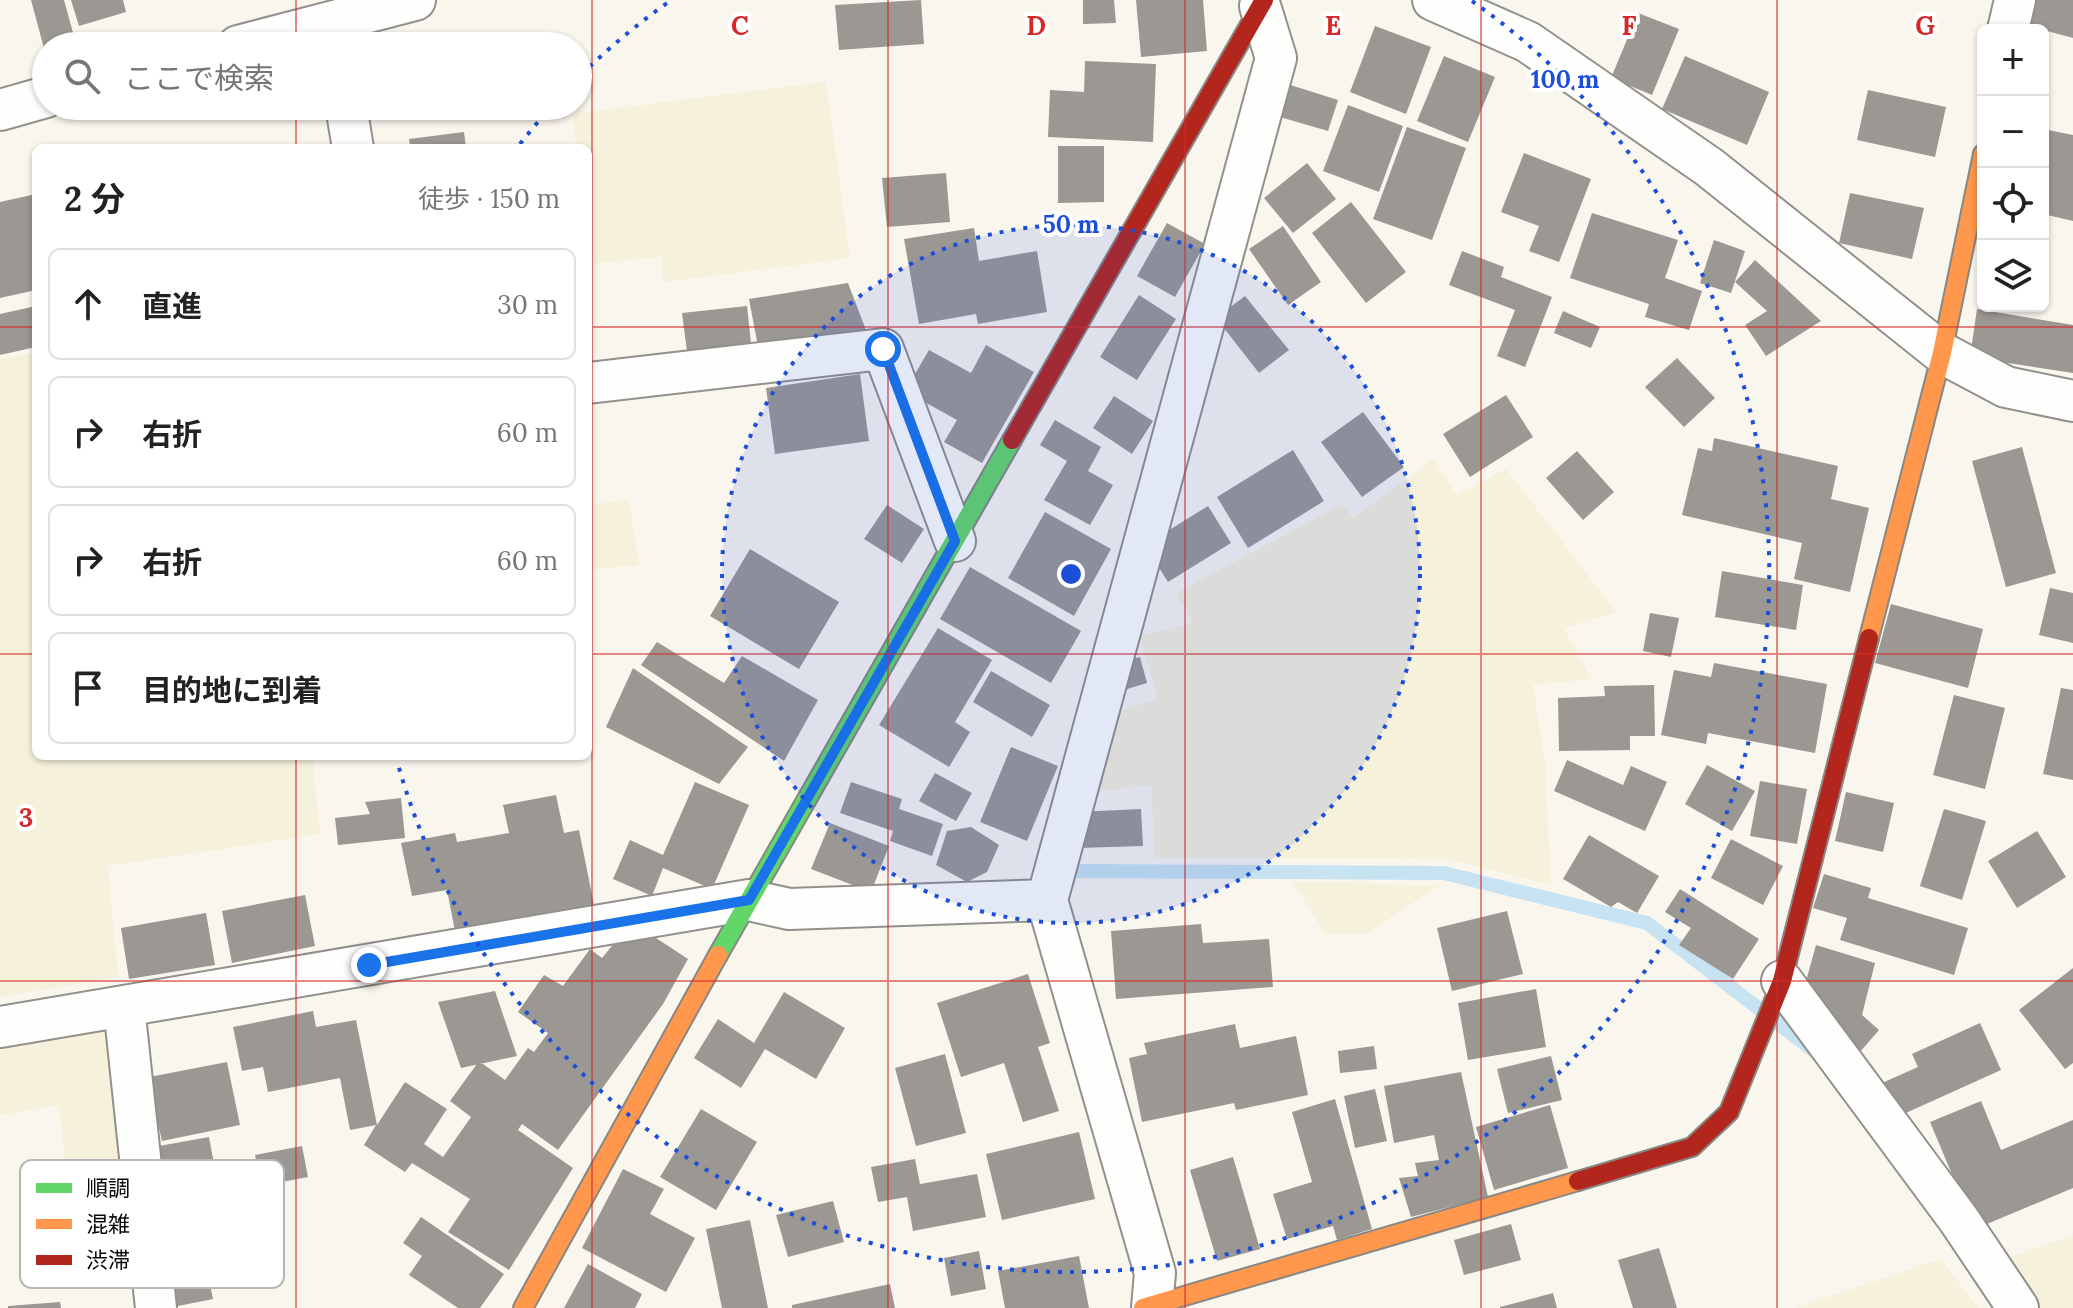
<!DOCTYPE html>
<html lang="ja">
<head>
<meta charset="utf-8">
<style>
	:root { --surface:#fff; --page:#f6f6f6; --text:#222; --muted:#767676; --line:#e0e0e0 }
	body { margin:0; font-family:Lora,"Noto Sans JP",serif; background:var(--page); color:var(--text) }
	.controls { position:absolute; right:24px; top:24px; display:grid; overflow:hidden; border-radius:12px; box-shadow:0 2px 6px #0004 }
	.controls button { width:72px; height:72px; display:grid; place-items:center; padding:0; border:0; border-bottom:2px solid var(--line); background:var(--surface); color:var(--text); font:40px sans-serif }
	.stop { position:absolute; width:24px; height:24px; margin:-18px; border:6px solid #1a73e8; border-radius:50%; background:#fff }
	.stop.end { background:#1a73e8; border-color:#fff; box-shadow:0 2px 8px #0008 }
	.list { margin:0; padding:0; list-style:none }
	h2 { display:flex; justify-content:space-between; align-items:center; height:104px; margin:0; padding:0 32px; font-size:34px }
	h2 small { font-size:26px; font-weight:400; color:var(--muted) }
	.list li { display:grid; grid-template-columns:52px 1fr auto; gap:24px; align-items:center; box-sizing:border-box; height:112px; margin:0 16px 16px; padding:0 16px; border:2px solid var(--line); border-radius:12px }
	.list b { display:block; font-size:30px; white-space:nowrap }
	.list em { font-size:26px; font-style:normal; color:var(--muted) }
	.icon { flex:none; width:44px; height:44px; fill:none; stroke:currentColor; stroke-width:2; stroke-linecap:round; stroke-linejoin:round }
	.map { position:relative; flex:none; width:2073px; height:1308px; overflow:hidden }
	.search { position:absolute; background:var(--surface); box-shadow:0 2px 6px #0004; left:32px; top:32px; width:560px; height:88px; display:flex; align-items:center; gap:20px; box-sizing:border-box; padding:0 28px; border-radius:44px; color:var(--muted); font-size:30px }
	.panel { position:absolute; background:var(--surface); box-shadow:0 2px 6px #0004; left:32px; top:144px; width:560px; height:616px; border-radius:12px }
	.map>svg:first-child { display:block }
</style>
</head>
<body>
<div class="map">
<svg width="2073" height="1308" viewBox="0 0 2073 1308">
	<rect width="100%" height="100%" fill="#f9f6ee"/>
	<!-- farmland -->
	<path fill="#f5f1db" d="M 826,82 L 850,258 L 663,282 L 662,256 L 593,264 L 588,228 L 588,148 L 577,148 L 572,114 Z
		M 36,353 L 36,756 L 312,756 L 320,834 L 108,866 L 118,977 L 0,997 L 0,359 Z
		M 1434,459 L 1456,495 L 1506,469 L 1616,612 L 1564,628 L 1591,679 L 1533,685 L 1545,763 L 1551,885 L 1447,859 L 1155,858 L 1151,785 L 1085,793 L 1107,715 L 1158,699 L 1140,636 L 1193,623 L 1176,593 L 1343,504 L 1353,518 Z
		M 629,500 L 639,565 L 588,570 L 588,505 Z
		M 1293,881 L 1438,886 L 1368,933 L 1325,934 Z
		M 107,1026 L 131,1212 L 71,1220 L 59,1105 L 0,1115 L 0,1043 Z
		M 2073,1235 L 2073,1308 L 2033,1308 L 2005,1259 Z
		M 1941,1259 L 1978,1308 L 1796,1308 Z"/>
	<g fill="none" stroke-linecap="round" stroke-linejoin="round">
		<!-- stream -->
		<path stroke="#c7e2f0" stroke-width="14" d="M 1058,876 L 1068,871 L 1444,873 L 1647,923 L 1818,1054"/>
	</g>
	<!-- building -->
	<path fill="#9b9894" d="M 31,0 L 64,0 L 75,40 L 46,46 L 45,52 Z
		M 71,0 L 123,0 L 126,12 L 79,26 Z
		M 921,0 L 924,44 L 839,50 L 835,5 Z
		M 1083,0 L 1114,0 L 1116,23 L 1083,24 Z
		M 1136,0 L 1203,0 L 1207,51 L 1141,57 Z
		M 2034,0 L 2073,0 L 2073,38 L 2028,26 Z
		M 1638,13 L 1679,29 L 1652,95 L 1611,78 Z
		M 1375,26 L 1431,47 L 1406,114 L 1350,92 Z
		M 1444,56 L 1495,77 L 1468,142 L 1417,121 Z
		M 1685,56 L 1769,92 L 1747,145 L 1662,109 Z
		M 1085,61 L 1156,64 L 1153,142 L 1048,137 L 1050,90 L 1084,92 Z
		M 1284,83 L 1338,100 L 1328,131 L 1273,115 Z
		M 1868,90 L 1946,107 L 1935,157 L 1857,140 Z
		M 1348,105 L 1403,126 L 1379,192 L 1323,171 Z
		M 1407,127 L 1466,148 L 1432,240 L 1373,219 Z
		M 2043,129 L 2073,135 L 2073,221 L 2043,214 Z
		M 464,132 L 466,148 L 410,148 L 409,139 Z
		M 1058,146 L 1104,146 L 1104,202 L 1058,203 Z
		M 1524,153 L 1591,179 L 1559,262 L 1529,251 L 1539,226 L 1501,212 Z
		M 1307,163 L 1336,199 L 1293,233 L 1264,198 Z
		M 946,173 L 950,222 L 887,227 L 882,178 Z
		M 1850,193 L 1924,208 L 1912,259 L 1839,243 Z
		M 36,194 L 36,290 L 0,298 L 0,202 Z
		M 1351,202 L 1406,272 L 1366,303 L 1312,233 Z
		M 1592,213 L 1678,240 L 1665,278 L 1702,291 L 1689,330 L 1645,317 L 1649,304 L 1570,278 Z
		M 1167,223 L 1205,244 L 1175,297 L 1137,276 Z
		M 1283,226 L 1321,282 L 1288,305 L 1249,249 Z
		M 974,228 L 979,261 L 1037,251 L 1047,312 L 978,324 L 976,314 L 919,324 L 904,239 Z
		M 1714,240 L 1745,251 L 1731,293 L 1700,283 Z
		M 1462,251 L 1504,267 L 1501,277 L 1552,297 L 1525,367 L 1497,356 L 1515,310 L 1449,285 Z
		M 1755,260 L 1821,321 L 1766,356 L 1745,325 L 1767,311 L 1735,282 Z
		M 848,283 L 869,338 L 759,352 L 749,299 Z
		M 1139,295 L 1176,319 L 1137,380 L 1100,357 Z
		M 1245,296 L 1289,350 L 1259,373 L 1216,318 Z
		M 36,306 L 36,347 L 0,355 L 0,314 Z
		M 747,306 L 752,352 L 688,359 L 682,313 Z
		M 1977,309 L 2073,325 L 2073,373 L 1970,357 Z
		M 1563,311 L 1600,327 L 1591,348 L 1554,333 Z
		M 986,345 L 1034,372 L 982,463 L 944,442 L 957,420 L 905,391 L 929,350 L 971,373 Z
		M 1677,358 L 1715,398 L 1684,427 L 1645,387 Z
		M 860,374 L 869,441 L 775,454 L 766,388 Z
		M 1506,395 L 1533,437 L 1470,477 L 1443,434 Z
		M 1114,396 L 1153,421 L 1132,454 L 1093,428 Z
		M 1363,412 L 1404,467 L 1362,497 L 1321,442 Z
		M 1055,420 L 1101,447 L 1088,471 L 1113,485 L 1090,525 L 1044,500 L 1067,461 L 1040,445 Z
		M 1714,438 L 1838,466 L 1831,499 L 1869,508 L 1850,592 L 1794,579 L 1802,543 L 1682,515 L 1698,448 L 1712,451 Z
		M 2022,447 L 2056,573 L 2006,587 L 1972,461 Z
		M 1293,450 L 1324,501 L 1248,548 L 1217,497 Z
		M 1577,451 L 1614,492 L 1583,520 L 1546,478 Z
		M 887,505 L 924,529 L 902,563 L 864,539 Z
		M 1208,506 L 1231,543 L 1168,582 L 1145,545 Z
		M 1045,512 L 1111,549 L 1074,616 L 1008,578 Z
		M 750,549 L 839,602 L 799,669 L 710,616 Z
		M 970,567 L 1081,631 L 1051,683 L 940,619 Z
		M 1722,571 L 1803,585 L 1796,630 L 1715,617 Z
		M 2050,588 L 2073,593 L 2073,643 L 2039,635 Z
		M 1891,604 L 1983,629 L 1968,688 L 1875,663 Z
		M 1650,613 L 1679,618 L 1671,657 L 1643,651 Z
		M 938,628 L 992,660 L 955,722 L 970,732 L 949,767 L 879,725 Z
		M 657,642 L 724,683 L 742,656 L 818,700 L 784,761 L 641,665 Z
		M 1140,657 L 1147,683 L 1124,690 L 1117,663 Z
		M 1714,663 L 1827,684 L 1815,753 L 1708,733 L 1706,744 L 1661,735 L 1674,670 L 1711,677 Z
		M 633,668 L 748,747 L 719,784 L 606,727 Z
		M 991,671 L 1050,705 L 1032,737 L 973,702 Z
		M 1654,685 L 1655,736 L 1630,736 L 1630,750 L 1559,751 L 1558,698 L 1605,696 L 1604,686 Z
		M 2061,688 L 2073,690 L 2073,780 L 2043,774 Z
		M 1954,695 L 2005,708 L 1985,789 L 1933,775 Z
		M 1011,747 L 1058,766 L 1027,841 L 980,822 Z
		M 1567,760 L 1623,785 L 1631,766 L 1667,782 L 1645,831 L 1554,791 Z
		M 1707,765 L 1755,791 L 1732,831 L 1685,804 Z
		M 935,773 L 972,793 L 956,821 L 919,801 Z
		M 1760,781 L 1807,789 L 1797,844 L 1750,836 Z
		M 695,782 L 749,805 L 712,889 L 663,868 L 652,896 L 613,879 L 630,840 L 663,855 Z
		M 851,782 L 902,799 L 899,809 L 943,824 L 932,856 L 890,841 L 893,831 L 840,813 Z
		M 1846,792 L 1894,803 L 1883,852 L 1835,841 Z
		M 556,795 L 564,833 L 579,830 L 594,905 L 455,931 L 447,890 L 412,896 L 401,843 L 455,833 L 457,842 L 509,833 L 503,805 Z
		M 401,798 L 405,838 L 338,845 L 335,818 L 370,814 L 365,802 Z
		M 1141,809 L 1143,846 L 1078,848 L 1077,812 Z
		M 1944,809 L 1986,821 L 1962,900 L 1920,886 Z
		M 830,823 L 889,846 L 871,892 L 811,869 Z
		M 971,827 L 999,845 L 987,872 L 967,882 L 936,865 L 947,831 Z
		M 2037,831 L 2066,877 L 2017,908 L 1988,861 Z
		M 1589,835 L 1659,876 L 1637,913 L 1618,902 L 1611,907 L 1563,879 Z
		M 1731,839 L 1783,866 L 1763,905 L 1711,878 Z
		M 1824,874 L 1871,888 L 1868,898 L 1968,928 L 1954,975 L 1840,940 L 1847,918 L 1813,908 Z
		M 1680,889 L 1759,939 L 1733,979 L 1679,945 L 1691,928 L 1665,912 Z
		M 305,895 L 315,946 L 232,963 L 222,911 Z
		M 1507,911 L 1523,974 L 1452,991 L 1437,928 Z
		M 206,913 L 215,965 L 129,979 L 121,928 Z
		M 1201,924 L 1203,943 L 1269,939 L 1273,987 L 1116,999 L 1111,931 Z
		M 625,930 L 644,930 L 688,959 L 663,1004 L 558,1150 L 522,1124 L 518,1130 L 573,1168 L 509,1270 L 448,1232 L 470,1199 L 412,1163 L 405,1172 L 364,1145 L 376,1125 L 350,1130 L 340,1078 L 268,1092 L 263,1067 L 242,1071 L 233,1027 L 313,1011 L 316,1027 L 356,1020 L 377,1125 L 405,1082 L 447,1109 L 424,1144 L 443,1157 L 471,1117 L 450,1101 L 479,1061 L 505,1080 L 528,1048 L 534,1052 L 548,1033 L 518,1012 L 544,975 L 563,986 L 590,949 L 602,958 Z
		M 1816,945 L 1875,963 L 1862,1015 L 1879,1030 L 1860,1052 L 1814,1010 L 1822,998 L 1803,992 Z
		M 2073,968 L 2073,1063 L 2065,1069 L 2019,1010 Z
		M 1028,974 L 1050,1043 L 1038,1047 L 1059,1111 L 1023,1122 L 1004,1063 L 961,1077 L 937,1003 Z
		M 1536,989 L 1546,1047 L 1468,1060 L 1458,1003 Z
		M 495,991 L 517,1056 L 461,1068 L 438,1002 Z
		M 784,992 L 845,1028 L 816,1079 L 765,1049 L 741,1088 L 694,1058 L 718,1019 L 754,1043 Z
		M 1980,1023 L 2001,1070 L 1897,1117 L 1882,1083 L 1918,1067 L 1912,1054 Z
		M 1235,1024 L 1240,1048 L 1296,1036 L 1308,1095 L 1236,1110 L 1234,1103 L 1142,1122 L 1129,1058 L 1147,1054 L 1144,1043 Z
		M 1374,1046 L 1377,1069 L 1340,1073 L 1338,1051 Z
		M 945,1054 L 966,1133 L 916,1146 L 895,1068 Z
		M 1551,1056 L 1562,1100 L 1508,1113 L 1497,1069 Z
		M 227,1062 L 240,1125 L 162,1141 L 158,1124 L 149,1126 L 139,1079 Z
		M 1461,1072 L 1488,1197 L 1411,1217 L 1399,1178 L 1418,1176 L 1415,1163 L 1439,1160 L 1434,1135 L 1394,1143 L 1384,1086 Z
		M 1375,1089 L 1387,1141 L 1355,1148 L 1344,1096 Z
		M 1335,1099 L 1372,1229 L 1337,1240 L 1333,1226 L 1287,1239 L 1273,1194 L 1312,1182 L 1292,1112 Z
		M 1981,1101 L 2001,1150 L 2073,1120 L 2073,1188 L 1975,1229 L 1930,1122 Z
		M 1550,1105 L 1568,1168 L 1494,1190 L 1476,1127 Z
		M 701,1109 L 757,1142 L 716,1210 L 660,1177 Z
		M 1079,1132 L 1095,1199 L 1002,1220 L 986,1154 Z
		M 209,1137 L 218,1185 L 158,1197 L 148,1148 Z
		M 302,1146 L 308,1177 L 261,1186 L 255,1155 Z
		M 1233,1157 L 1260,1249 L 1217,1261 L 1190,1170 Z
		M 915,1159 L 920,1184 L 977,1174 L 986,1217 L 913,1231 L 907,1197 L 878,1202 L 871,1167 Z
		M 623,1169 L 664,1189 L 650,1214 L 695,1238 L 666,1292 L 582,1248 Z
		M 833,1201 L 844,1242 L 788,1257 L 776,1215 Z
		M 421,1217 L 504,1274 L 480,1308 L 458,1308 L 409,1275 L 422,1256 L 403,1243 Z
		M 256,1219 L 266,1274 L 210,1285 L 213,1299 L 173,1307 L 159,1237 Z
		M 750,1220 L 768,1308 L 722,1308 L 706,1229 Z
		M 1511,1224 L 1521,1260 L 1464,1275 L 1454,1240 Z
		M 1659,1248 L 1677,1308 L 1633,1308 L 1618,1260 Z
		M 979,1251 L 986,1289 L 951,1296 L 944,1258 Z
		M 1079,1256 L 1089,1308 L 1005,1308 L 998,1271 Z
		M 588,1264 L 642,1294 L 635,1308 L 564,1308 Z
		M 890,1284 L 895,1308 L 792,1308 L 792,1305 Z
		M 1553,1293 L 1557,1308 L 1500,1308 L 1500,1307 Z
		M 60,1302 L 61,1308 L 8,1308 L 8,1306 Z"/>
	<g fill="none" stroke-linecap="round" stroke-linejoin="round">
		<defs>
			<path id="street" d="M 1433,0 L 1528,42 L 1709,167 L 1942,353 L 2006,387 L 2073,401
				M 2008,30 L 2015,0
				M 238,46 L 415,0
				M 346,106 L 353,148
				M 0,110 L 46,97
				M 588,383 L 883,349 L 955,541
				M 1782,981 L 1959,1220 L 2018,1308
				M 124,1006 L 156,1308
				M 0,1027 L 749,900 L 789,909 L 1047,900
				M 1152,1308 L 1155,1273 L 1047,900 L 1276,58 L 1260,6"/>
			<path id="fast" d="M 718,955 L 1012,440"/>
			<path id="slow" d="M 1869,638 L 1942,353 L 1983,154
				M 523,1308 L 718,955
				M 1143,1308 L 1578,1181"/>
			<path id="jam" d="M 1012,440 L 1264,0
				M 1578,1181 L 1692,1147 L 1729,1112 L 1782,981 L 1869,638"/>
		</defs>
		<!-- street casing -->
		<use href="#street" stroke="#92908d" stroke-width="44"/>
		<!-- fast casing -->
		<use href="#fast" stroke="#888783" stroke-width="22"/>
		<!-- slow casing -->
		<use href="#slow" stroke="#888783" stroke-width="22"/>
		<!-- jam casing -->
		<use href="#jam" stroke="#888783" stroke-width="22"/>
		<!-- street -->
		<use href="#street" stroke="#fefefc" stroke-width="40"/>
		<!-- fast -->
		<use href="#fast" stroke="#63d668" stroke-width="18"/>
		<!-- slow -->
		<use href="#slow" stroke="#ff974d" stroke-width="18"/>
		<!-- jam -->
		<use href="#jam" stroke="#b3261e" stroke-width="18"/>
	</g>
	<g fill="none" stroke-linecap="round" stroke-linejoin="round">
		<!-- route -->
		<path stroke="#1a73e8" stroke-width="10" d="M 369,965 L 749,900 L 955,541 L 883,349"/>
	</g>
	<!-- grid -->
	<path fill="none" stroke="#d62828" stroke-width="2" stroke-opacity="0.55" d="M 296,0 L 296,46M 592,0 L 592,1308M 888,0 L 888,1308M 1185,0 L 1185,1308M 1481,0 L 1481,1308M 1777,0 L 1777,1308M 296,106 L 296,148M 0,327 L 36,327M 588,327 L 2073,327M 0,654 L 36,654M 588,654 L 2073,654M 296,756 L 296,1308M 0,981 L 2073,981"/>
	<!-- distance rings -->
	<circle cx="1071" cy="574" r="349" fill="#1d4ed8" fill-opacity=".12"/>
	<g fill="none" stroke="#1d4ed8" stroke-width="4" stroke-dasharray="4 8">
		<circle cx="1071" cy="574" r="349"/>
		<path d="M520 144A699 699 0 0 1 552 106M581 75A699 699 0 0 1 670 1M1472 1A699 699 0 1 1 397 761"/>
	</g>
	<!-- legend -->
	<rect x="20" y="1160" width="264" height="128" rx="12" fill="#fff" stroke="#b6b6b6" stroke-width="2"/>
	<rect x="36" y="1183" width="36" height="10" fill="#63d668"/>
	<rect x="36" y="1219" width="36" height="10" fill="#ff974d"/>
	<rect x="36" y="1255" width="36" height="10" fill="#b3261e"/>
	<g font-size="22" fill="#0a0a0a">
		<text x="86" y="1196">順調</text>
		<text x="86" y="1232">混雑</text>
		<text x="86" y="1268">渋滞</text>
	</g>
	<g font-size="26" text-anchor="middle" font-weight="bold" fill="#d62828" stroke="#fff" stroke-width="8" stroke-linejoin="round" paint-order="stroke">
		<text x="740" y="35">C</text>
		<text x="1036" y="35">D</text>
		<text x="1333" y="35">E</text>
		<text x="1629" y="35">F</text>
		<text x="1925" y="35">G</text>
		<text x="26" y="827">3</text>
	</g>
	<circle cx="1071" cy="574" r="12" fill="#1d4ed8" stroke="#fff" stroke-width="4"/>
	<g font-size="24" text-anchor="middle" font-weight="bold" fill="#1d4ed8" stroke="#fff" stroke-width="8" stroke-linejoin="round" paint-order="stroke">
		<text x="1565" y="88">100 m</text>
		<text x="1071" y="233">50 m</text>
	</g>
</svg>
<div class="controls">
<button>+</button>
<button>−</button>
<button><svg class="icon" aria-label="locate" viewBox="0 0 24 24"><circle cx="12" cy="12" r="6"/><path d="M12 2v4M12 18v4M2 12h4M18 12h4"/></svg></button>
<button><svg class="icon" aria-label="layers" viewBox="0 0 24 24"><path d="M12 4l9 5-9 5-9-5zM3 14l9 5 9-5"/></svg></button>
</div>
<div class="stop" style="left:883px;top:349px"></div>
<div class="stop end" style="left:369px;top:965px"></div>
<div class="search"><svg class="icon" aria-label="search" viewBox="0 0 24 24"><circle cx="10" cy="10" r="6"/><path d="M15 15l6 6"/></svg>ここで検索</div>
<section class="panel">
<h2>2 分<small>徒歩 · 150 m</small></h2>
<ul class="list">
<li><svg class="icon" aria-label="ahead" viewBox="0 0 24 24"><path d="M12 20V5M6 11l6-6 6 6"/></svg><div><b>直進</b></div><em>30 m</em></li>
<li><svg class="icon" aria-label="right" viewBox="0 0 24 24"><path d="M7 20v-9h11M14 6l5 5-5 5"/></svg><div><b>右折</b></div><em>60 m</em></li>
<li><svg class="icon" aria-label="right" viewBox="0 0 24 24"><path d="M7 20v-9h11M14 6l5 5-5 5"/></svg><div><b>右折</b></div><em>60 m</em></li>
<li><svg class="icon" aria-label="arrive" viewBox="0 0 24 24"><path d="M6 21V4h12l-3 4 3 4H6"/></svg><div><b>目的地に到着</b></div></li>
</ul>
</section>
</div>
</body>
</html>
